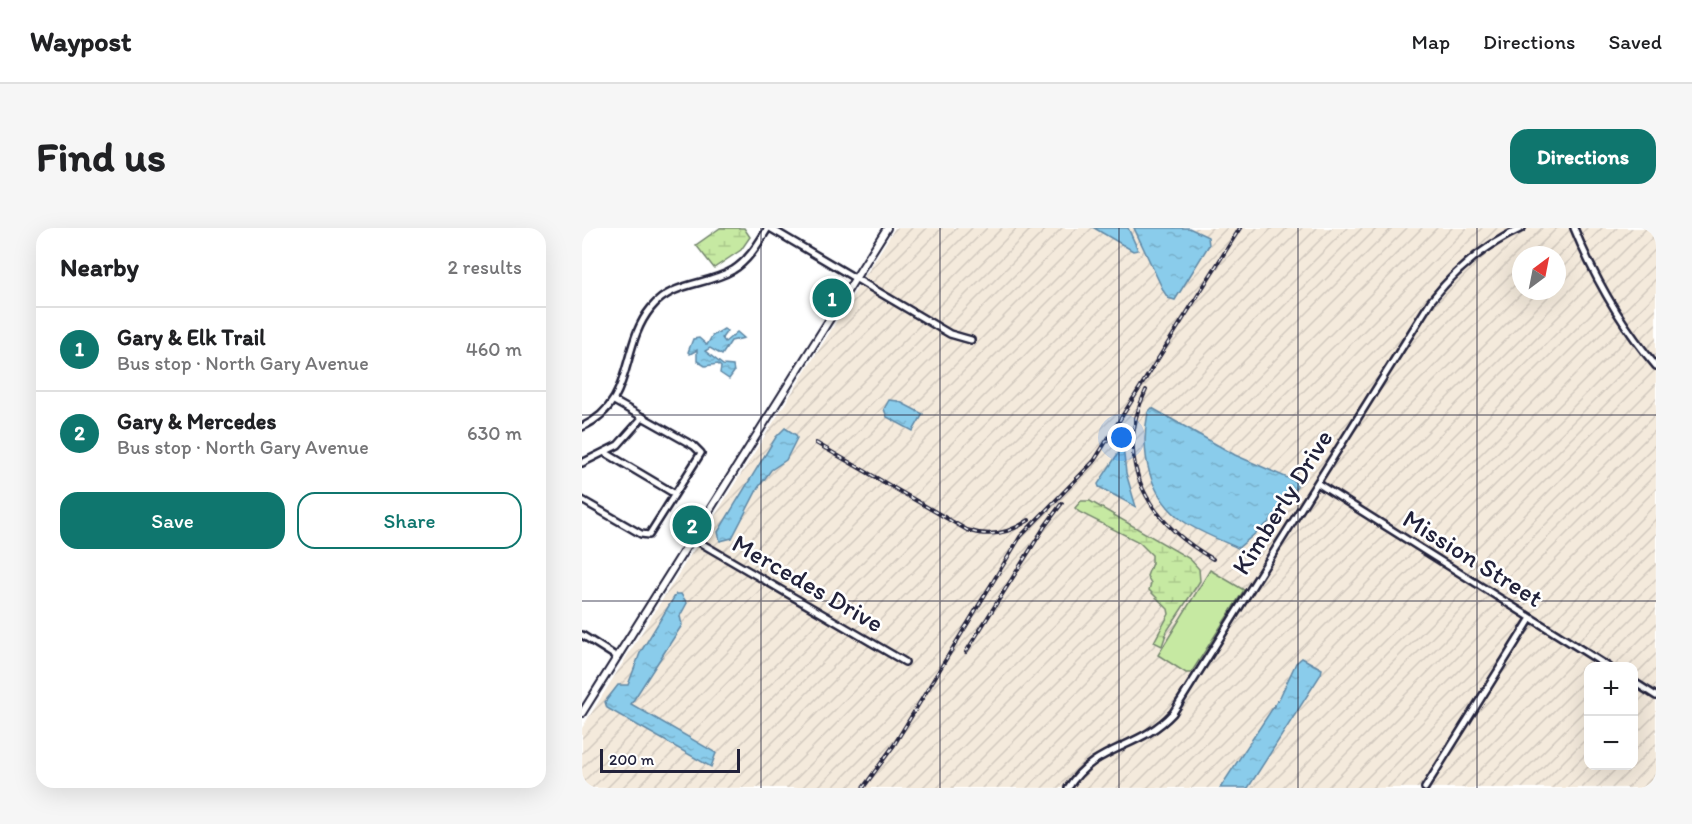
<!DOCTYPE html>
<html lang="en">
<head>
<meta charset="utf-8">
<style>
	:root { --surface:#fff; --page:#f6f6f6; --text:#202124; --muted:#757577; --line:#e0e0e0; --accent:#0f766e }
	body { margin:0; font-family:Itim,sans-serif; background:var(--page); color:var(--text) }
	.controls { position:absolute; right:18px; bottom:18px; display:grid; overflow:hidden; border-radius:12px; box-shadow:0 6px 24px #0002 }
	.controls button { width:54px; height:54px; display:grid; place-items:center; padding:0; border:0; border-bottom:2px solid var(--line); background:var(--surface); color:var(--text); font:30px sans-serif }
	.compass { position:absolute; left:930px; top:18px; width:54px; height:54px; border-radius:50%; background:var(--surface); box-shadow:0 6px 24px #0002; rotate:32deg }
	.scale { position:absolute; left:18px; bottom:15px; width:140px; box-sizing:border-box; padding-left:6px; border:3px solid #22223b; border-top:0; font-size:16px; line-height:21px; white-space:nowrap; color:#22223b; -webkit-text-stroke:4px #fff; paint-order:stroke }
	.you { position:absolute; left:540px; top:210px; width:21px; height:21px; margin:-15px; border:4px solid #fff; border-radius:50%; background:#1a73e8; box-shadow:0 0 0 9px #1a73e833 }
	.badge { display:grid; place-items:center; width:39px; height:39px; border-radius:50%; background:var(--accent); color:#fff; font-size:20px; font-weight:700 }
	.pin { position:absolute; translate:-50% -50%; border:3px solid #fff; box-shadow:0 2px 6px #0006 }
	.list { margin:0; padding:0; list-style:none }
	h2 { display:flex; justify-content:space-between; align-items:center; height:78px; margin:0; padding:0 24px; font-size:26px }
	h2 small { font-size:20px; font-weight:400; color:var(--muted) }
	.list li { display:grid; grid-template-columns:39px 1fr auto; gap:18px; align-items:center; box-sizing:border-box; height:84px; padding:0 24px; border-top:2px solid var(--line) }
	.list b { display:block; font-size:22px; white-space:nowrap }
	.list p { margin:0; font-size:20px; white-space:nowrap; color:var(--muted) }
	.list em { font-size:20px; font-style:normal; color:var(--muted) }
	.actions { display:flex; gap:12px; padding:18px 24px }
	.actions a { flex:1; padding:14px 0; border:2px solid var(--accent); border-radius:18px; text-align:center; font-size:21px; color:var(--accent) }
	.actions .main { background:var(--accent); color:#fff }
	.map { position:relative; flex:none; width:1074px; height:560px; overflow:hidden; border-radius:18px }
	header { display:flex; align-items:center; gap:36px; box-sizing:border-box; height:84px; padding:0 30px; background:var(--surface); border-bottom:2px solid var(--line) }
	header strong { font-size:28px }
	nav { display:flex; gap:33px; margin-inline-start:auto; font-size:21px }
	.intro { display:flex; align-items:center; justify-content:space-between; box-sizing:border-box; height:144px; padding:0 36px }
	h1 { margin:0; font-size:42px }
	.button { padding:15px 27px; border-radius:18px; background:var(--accent); color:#fff; font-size:21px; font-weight:700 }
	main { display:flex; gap:36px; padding:0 36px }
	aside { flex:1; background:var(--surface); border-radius:18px; box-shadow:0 6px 24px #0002 }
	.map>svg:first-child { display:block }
</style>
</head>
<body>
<header>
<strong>Waypost</strong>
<nav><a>Map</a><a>Directions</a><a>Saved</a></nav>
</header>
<div class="intro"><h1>Find us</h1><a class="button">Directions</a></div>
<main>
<aside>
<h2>Nearby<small>2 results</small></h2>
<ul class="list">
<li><span class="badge">1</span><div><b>Gary &amp; Elk Trail</b><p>Bus stop · North Gary Avenue</p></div><em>460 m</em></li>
<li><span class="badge">2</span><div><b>Gary &amp; Mercedes</b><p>Bus stop · North Gary Avenue</p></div><em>630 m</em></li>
</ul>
<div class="actions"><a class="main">Save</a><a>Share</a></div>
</aside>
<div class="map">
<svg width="1074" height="560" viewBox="0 0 1074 560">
	<defs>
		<pattern id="industrial-furrows" width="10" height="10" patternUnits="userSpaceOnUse" patternTransform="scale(1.5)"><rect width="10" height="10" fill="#f4eadc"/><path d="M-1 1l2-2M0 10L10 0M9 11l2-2" fill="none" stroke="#d1c8be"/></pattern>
		<pattern id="wetland-marsh" width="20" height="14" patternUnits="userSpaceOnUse" patternTransform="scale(1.5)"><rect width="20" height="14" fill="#c6e9a2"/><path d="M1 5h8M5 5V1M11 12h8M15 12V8" fill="none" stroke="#aac88c"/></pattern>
		<pattern id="water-ripples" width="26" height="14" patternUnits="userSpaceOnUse" patternTransform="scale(1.5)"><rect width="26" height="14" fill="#8acceb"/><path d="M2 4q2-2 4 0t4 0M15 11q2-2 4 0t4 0" fill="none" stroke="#77afca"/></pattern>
	</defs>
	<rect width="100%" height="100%" fill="#fff"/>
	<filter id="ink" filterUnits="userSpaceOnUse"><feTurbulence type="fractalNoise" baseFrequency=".0167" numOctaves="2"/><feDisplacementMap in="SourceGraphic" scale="12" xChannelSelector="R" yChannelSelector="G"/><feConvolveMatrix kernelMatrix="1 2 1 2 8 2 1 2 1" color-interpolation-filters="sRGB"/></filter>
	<g filter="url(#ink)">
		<!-- industrial -->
		<path fill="url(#industrial-furrows)" fill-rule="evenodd" d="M 313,0 L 1074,0 L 1074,560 L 0,560 L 0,500 ZM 939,27 L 975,27 L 975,63 L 939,63 ZM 1006,439 L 1052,439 L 1052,538 L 1006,538 Z"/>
		<!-- green -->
		<path fill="#c6e9a2" stroke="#74866e" stroke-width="1.5" d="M 628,342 L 662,362 L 609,445 L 604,445 L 576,427 Z"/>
		<!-- wetland -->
		<path fill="url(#wetland-marsh)" stroke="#74866e" stroke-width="1.5" d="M 138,0 L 162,0 L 168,9 L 159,22 L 132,40 L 114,17 Z
			M 499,273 L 508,273 L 608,331 L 617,341 L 618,353 L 585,403 L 580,418 L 572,414 L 587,386 L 586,381 L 567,362 L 569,355 L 565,348 L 570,335 L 570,327 L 557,314 L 497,284 L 493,280 Z"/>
		<!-- water -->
		<path fill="url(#water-ripples)" stroke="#6088a5" stroke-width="1.5" d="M 512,0 L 546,0 L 556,22 L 551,23 Z
			M 552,0 L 607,0 L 626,9 L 627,17 L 593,72 L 586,70 L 582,64 Z
			M 142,101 L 145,103 L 140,110 L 143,114 L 155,104 L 162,110 L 149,113 L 140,127 L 128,120 L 123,123 L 141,137 L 151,138 L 152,144 L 147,151 L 138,145 L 139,139 L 136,136 L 123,138 L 115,133 L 115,122 L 108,126 L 106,124 L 111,111 L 117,110 L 125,117 L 130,108 Z
			M 307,172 L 316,173 L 341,186 L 331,203 L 305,189 L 302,181 Z
			M 570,180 L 653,227 L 715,254 L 715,259 L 687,294 L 656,320 C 638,312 617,304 601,293 C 566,267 558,225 566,184 Z
			M 203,200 L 214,207 L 215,210 L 204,232 L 189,242 L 176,260 L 150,310 L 138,313 L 136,304 L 194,209 Z
			M 541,218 L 544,245 L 554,279 L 517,259 L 516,256 Z
			M 94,366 L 99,366 L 105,375 L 98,388 L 100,397 L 49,476 L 134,525 L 129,539 L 25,480 L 23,474 L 36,457 L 46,457 L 58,425 Z
			M 720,430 L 740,441 L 739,446 L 666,560 L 638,560 L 698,469 L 714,435 Z"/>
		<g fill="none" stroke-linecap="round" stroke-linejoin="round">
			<defs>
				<path id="minor" d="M 188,0 L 368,106 L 389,112
					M 992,0 C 1012,49 1039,97 1074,138
					M 0,199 C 54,174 37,119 69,80 C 91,53 124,58 151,42 C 167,32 176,16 186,0
					M 24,225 L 93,266
					M 0,235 L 36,217 L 61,189
					M 735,255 L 1027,439
					M 0,272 L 59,306 L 67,307 L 119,225 L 112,218 L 32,173
					M 110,310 L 323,434
					M 0,407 L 35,429
					M 1052,454 L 1074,468
					M 486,560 C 514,516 557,522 591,485 L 849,73 C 874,41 903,17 940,0
					M 843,560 L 949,390"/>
				<path id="tertiary" d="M 0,485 L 305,0"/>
			</defs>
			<!-- minor casing -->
			<use href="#minor" stroke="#22223b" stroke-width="10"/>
			<!-- tertiary casing -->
			<use href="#tertiary" stroke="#22223b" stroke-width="10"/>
			<!-- minor -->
			<use href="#minor" stroke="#fff" stroke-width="5"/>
			<!-- tertiary -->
			<use href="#tertiary" stroke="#fff" stroke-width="6"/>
			<defs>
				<path id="rail" d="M 564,162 C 529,236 568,295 631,331
					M 234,215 L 385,302 C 408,310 428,305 447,292
					M 384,424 L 463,298 L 480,275
					M 281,560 L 312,517 L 438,309 L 512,233 L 658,0"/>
			</defs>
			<!-- rail casing -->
			<use href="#rail" stroke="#22223b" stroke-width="4"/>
			<!-- rail -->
			<use href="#rail" stroke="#fff" stroke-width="1.5" stroke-dasharray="4.5" stroke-linecap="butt"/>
		</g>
	</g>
	<!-- grid -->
	<path fill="none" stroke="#22223b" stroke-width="1.5" stroke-opacity="0.55" d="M 179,0 L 179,560M 358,0 L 358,560M 537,0 L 537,560M 716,0 L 716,560M 895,0 L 895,560M 0,187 L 1074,187M 0,373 L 1074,373"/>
	<g text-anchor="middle" stroke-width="5" stroke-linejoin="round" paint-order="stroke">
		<!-- street labels -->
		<g font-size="26" fill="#22223b" stroke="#fff">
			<text transform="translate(700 274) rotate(-58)" y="9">Kimberly Drive</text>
			<text transform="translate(891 330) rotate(32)" y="9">Mission Street</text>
			<text transform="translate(226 355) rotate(30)" y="9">Mercedes Drive</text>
		</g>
	</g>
</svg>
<div class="controls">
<button>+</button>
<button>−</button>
</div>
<svg class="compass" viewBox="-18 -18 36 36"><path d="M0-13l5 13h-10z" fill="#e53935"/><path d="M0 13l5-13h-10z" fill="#757577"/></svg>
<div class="scale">200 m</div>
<div class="you"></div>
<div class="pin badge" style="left:250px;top:70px">1</div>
<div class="pin badge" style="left:110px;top:297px">2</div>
</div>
</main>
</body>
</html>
